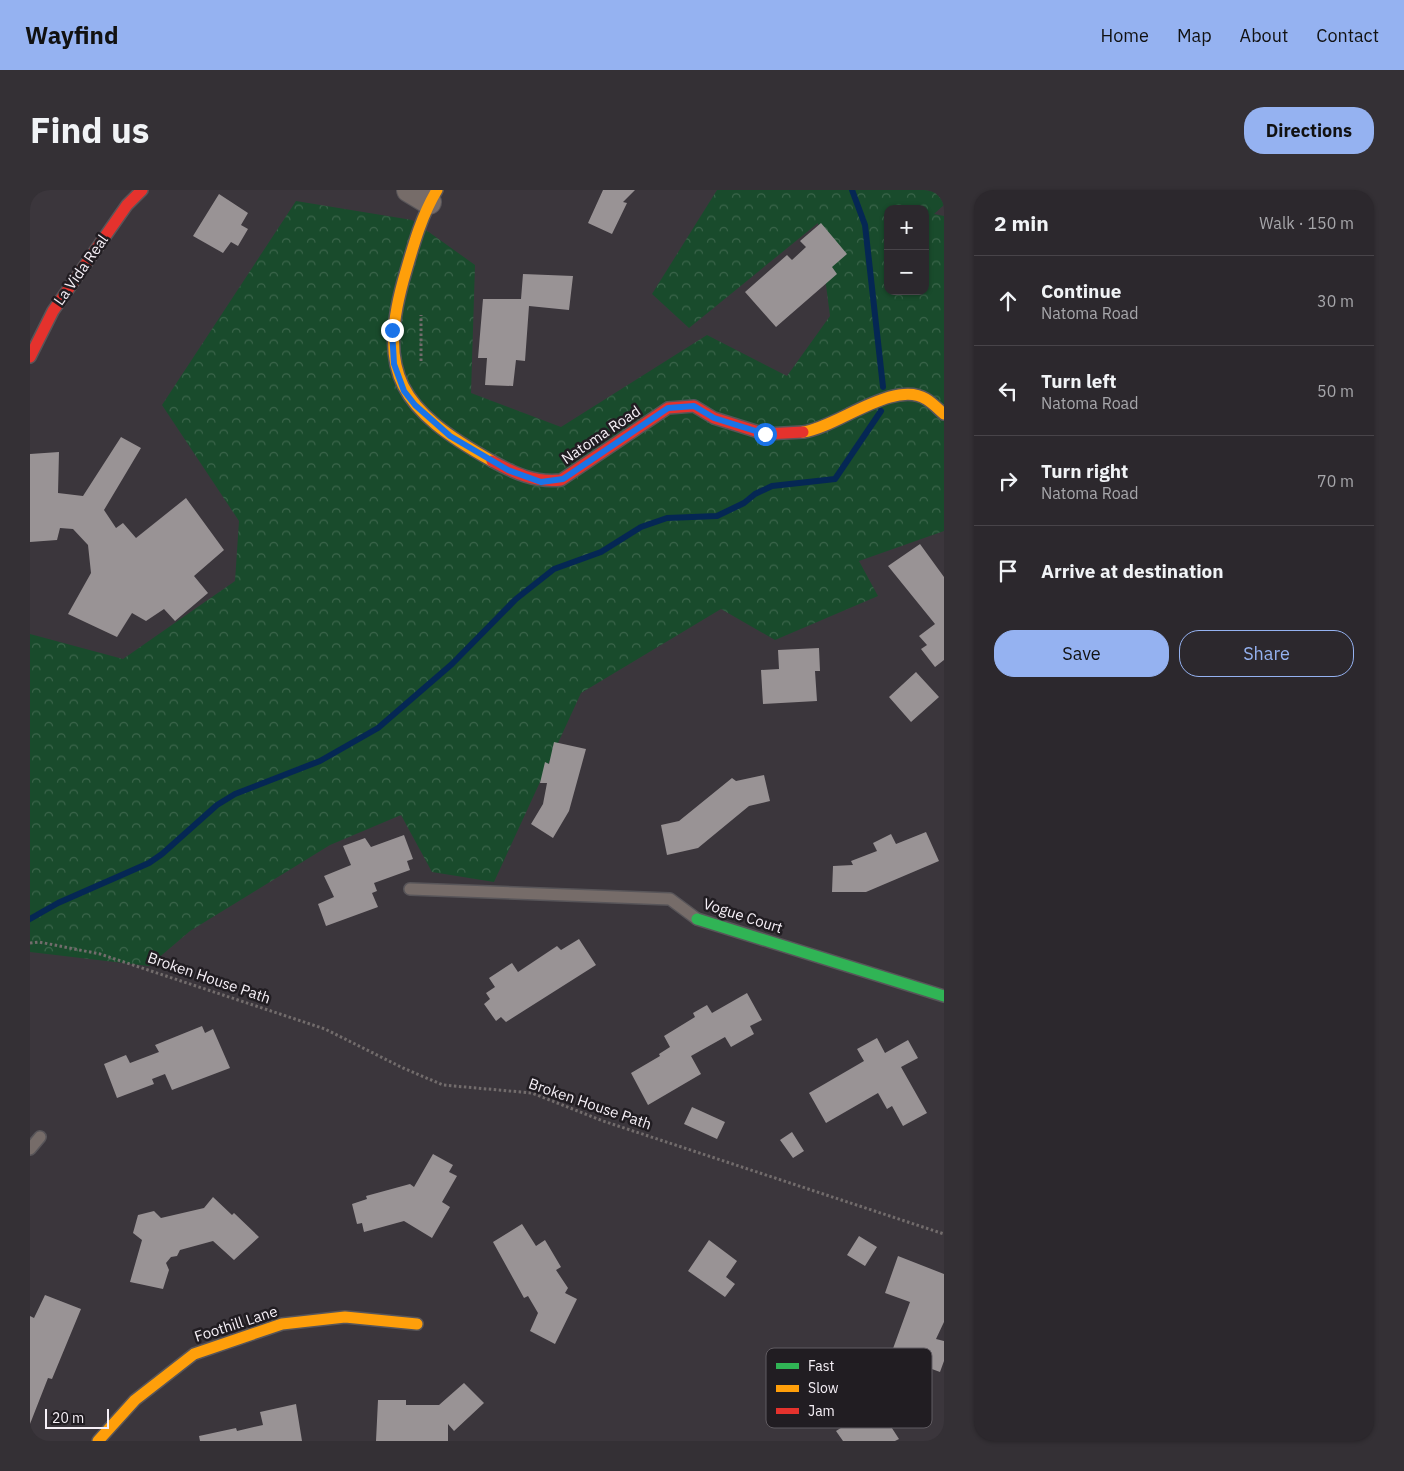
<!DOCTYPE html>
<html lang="en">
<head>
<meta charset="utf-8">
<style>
	:root { --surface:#2c282d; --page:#343035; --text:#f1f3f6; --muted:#a6a6aa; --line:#484449; --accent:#95b2f1 }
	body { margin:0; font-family:"IBM Plex Sans",sans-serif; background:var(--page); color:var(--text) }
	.controls { position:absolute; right:15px; top:15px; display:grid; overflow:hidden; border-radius:10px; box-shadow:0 1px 4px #0004 }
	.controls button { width:45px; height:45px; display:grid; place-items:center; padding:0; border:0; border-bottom:1px solid var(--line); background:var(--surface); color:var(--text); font:25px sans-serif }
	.scale { position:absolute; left:15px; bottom:12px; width:64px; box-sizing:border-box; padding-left:5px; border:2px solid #f6f0f7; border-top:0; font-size:14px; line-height:18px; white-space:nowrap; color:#f6f0f7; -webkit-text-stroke:4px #211d22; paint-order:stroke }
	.stop { position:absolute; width:15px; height:15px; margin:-11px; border:4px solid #1a73e8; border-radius:50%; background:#fff }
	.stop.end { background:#1a73e8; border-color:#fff; box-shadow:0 1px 5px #0008 }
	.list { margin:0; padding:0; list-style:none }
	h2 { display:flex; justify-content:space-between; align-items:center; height:65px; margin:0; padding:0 20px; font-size:21px }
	h2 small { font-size:16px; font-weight:400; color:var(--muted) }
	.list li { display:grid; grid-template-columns:32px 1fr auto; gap:15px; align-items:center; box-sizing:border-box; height:90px; padding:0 20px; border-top:1px solid var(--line) }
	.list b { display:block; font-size:19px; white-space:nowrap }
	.list p { margin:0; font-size:16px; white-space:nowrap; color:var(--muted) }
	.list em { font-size:16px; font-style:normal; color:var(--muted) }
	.actions { display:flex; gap:10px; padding:15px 20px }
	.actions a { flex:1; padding:11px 0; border:1px solid var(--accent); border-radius:20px; text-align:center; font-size:18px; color:var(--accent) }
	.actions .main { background:var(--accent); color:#111 }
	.icon { flex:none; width:28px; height:28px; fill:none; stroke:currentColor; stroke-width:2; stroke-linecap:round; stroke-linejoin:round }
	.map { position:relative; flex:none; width:914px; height:1251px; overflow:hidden; border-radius:20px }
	header { display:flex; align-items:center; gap:30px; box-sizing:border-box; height:70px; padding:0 25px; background:var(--accent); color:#111 }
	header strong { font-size:24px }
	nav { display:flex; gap:28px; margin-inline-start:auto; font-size:18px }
	.intro { display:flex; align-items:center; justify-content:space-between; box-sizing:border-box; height:120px; padding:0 30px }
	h1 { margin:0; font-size:35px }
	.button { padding:12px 22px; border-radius:20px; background:var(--accent); color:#111; font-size:18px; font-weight:700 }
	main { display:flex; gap:30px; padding:0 30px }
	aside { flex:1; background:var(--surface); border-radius:20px; box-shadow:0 1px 4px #0004 }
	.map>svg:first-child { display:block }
</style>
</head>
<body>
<header>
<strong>Wayfind</strong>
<nav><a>Home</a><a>Map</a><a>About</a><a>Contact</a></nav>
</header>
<div class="intro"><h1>Find us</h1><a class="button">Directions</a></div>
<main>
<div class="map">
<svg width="914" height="1251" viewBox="0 0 914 1251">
	<defs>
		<pattern id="forest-crowns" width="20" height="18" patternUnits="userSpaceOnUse" patternTransform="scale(1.25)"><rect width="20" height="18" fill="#194b2c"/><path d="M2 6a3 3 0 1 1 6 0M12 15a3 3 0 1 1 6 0" fill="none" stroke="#3b654b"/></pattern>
	</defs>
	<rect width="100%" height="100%" fill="#3b363c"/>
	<!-- forest -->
	<path fill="url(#forest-crowns)" fill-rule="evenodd" d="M 687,0 L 914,0 L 914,15 L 904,24 L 914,26 L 914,341 L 829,371 L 848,406 L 745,450 L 691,419 L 551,503 L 464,692 L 402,682 L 371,625 L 300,655 L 160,741 L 119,776 L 0,762 L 0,444 L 93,469 L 205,391 L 209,331 L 132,215 L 266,11 L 382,30 L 445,75 L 441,203 L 531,237 L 677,145 L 757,186 L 800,126 L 788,33 L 659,138 L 622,104 ZM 858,19 L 895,19 L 895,101 L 858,101 Z"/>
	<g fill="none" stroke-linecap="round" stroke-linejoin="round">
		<!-- stream -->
		<path stroke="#052754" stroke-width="6" d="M 822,0 L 835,35 L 853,197
			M 0,729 L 28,713 L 119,673 L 132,664 L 187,615 L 205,604 L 290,571 L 348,538 L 422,474 L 486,409 L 524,379 L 571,362 L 611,337 L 637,328 L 687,326 L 714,313 L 725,304 L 742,296 L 805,289 L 851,221"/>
	</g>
	<!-- building -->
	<path fill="#999395" d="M 573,0 L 605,0 L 593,12 L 597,13 L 582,44 L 558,33 Z
		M 189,4 L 218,23 L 211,35 L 218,39 L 208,56 L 201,52 L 193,63 L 163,46 Z
		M 791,33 L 817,64 L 802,77 L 807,84 L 746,137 L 715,102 L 757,65 L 762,70 L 776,57 L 770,51 Z
		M 493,84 L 543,86 L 539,120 L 499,116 L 495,171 L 486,170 L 483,196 L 455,195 L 457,168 L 448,168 L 453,109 L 491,109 Z
		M 91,247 L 111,258 L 74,320 L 86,338 L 93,333 L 106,348 L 156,308 L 194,360 L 164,386 L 178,403 L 145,431 L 134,419 L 116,431 L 102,423 L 87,447 L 38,424 L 61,383 L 58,355 L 43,339 L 30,338 L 27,350 L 0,352 L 0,264 L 29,262 L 28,303 L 53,306 Z
		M 890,354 L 914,387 L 914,470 L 905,477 L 891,459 L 897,455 L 889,446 L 905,434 L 858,376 Z
		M 789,458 L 790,481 L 785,481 L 787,511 L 733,514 L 731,480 L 749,479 L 748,460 Z
		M 886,482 L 909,507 L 881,532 L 859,507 Z
		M 524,552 L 556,559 L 539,621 L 523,648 L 501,634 L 513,614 L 517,593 L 510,593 L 515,572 L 519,574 Z
		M 734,585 L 740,611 L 719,616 L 668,658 L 637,665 L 631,635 L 649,631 L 702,588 L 706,591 Z
		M 896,642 L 909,671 L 836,702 L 802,702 L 803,676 L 823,675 L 821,671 L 847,661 L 843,653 L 861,644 L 866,654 Z
		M 374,645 L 383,669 L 377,671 L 380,680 L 344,693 L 347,701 L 342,703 L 348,717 L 296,736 L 288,714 L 304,707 L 294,686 L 321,675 L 313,656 L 335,648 L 341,657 Z
		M 549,749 L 566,775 L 476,832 L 471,827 L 466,831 L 454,814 L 460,809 L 456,803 L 465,797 L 459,788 L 482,773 L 488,782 L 527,756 L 531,760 Z
		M 717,803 L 732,830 L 720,836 L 724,844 L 701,857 L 695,847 L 661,866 L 671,884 L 618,915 L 601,883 L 630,866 L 629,864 L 640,857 L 634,846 L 665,827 L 663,823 L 677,815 L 682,823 Z
		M 172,836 L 175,843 L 183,839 L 200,878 L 142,900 L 135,884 L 122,889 L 124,894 L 87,908 L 74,874 L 96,865 L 100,873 L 129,862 L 125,855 Z
		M 847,848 L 855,863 L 878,850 L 888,868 L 871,877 L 897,923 L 873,936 L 862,916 L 857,919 L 848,903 L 796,933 L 779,903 L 834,871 L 827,859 Z
		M 662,917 L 695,932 L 687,949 L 654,934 Z
		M 762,942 L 774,961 L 763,968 L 750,950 Z
		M 403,964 L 423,975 L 419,982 L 427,986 L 412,1012 L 420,1017 L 402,1048 L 374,1031 L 334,1042 L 332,1033 L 327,1034 L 322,1014 L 337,1009 L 336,1006 L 380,994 L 384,997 Z
		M 183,1007 L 202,1025 L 204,1023 L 229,1047 L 204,1070 L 183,1051 L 150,1060 L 147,1066 L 141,1067 L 136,1073 L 139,1080 L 133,1099 L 100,1092 L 112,1050 L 103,1043 L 108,1025 L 124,1021 L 131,1028 L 174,1018 Z
		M 492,1034 L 506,1056 L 515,1050 L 531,1077 L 526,1080 L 538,1098 L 535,1103 L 547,1109 L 525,1154 L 500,1141 L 508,1123 L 498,1106 L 494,1108 L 463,1052 Z
		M 829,1046 L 847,1057 L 835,1076 L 817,1065 Z
		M 679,1050 L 707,1071 L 696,1087 L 705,1094 L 695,1107 L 658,1081 Z
		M 868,1066 L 914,1084 L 914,1132 L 906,1149 L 914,1151 L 914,1171 L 910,1182 L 861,1164 L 880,1112 L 855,1103 Z
		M 15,1105 L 51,1119 L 22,1189 L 18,1188 L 0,1234 L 0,1126 L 4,1128 Z
		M 434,1193 L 454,1213 L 424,1241 L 418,1234 L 418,1251 L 346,1251 L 348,1210 L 376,1210 L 376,1215 L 409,1215 Z
		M 266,1214 L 272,1251 L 170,1251 L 169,1246 L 206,1238 L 207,1241 L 233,1235 L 230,1222 Z
		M 847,1215 L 869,1249 L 865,1251 L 813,1251 L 806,1241 Z"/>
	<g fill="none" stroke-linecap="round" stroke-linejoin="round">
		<defs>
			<path id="lane" d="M 380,699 L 640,709 L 667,729
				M 0,959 L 10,947"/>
			<path id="street" d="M 379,0 L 399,12"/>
			<path id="fast" d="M 667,729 L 914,806"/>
			<path id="slow" d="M 407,0 C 392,25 384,53 376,81 C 345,185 371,220 462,271
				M 773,242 C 806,238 864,189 896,209 C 903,213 908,219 914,224
				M 68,1251 L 105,1210 L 164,1164 L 252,1134 L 315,1127 L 387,1134"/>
			<path id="jam" d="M 0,167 L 23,121 L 97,15 L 112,0
				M 462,271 C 484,283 505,293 531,290 L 638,218 L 664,216 L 684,228 L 735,244 L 773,242"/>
		</defs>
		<!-- lane casing -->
		<use href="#lane" stroke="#585559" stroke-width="14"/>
		<!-- street casing -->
		<use href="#street" stroke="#585559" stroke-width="26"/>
		<!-- fast casing -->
		<use href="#fast" stroke="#585559" stroke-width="14"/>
		<!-- slow casing -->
		<use href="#slow" stroke="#585559" stroke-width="14"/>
		<!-- jam casing -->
		<use href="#jam" stroke="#585559" stroke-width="14"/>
		<!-- path -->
		<path stroke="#726c6c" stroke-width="3" stroke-dasharray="2.5 2.5" stroke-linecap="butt" d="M 391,171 L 391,125
			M 0,753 L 9,752 L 70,764 L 295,839 L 373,878 L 413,895 L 502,903 L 573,931 L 914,1044"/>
		<!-- lane -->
		<use href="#lane" stroke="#766c69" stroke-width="11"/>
		<!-- street -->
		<use href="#street" stroke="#766c69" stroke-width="24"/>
		<!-- fast -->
		<use href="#fast" stroke="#30b455" stroke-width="11"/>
		<!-- slow -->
		<use href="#slow" stroke="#ff9f0a" stroke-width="11"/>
		<!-- jam -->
		<use href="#jam" stroke="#e5322d" stroke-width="11"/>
	</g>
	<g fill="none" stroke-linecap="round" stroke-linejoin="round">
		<!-- route -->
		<path stroke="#1a73e8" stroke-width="6" d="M 362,140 L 364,174 L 374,201 L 385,215 L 420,246 L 478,280 L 511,292 L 533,289 L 638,218 L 664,216 L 684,228 L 735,244"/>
	</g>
	<g text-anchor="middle" stroke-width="5" stroke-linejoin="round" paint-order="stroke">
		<!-- street labels -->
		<g font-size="15" fill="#f6f0f7" stroke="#211d22">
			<text transform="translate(51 80) rotate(-55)" y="5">La Vida Real</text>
			<text transform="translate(571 245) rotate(-34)" y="5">Natoma Road</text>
			<text transform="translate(713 726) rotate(18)" y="5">Vogue Court</text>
			<text transform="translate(179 788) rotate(19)" y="5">Broken House Path</text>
			<text transform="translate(560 914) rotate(19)" y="5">Broken House Path</text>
			<text transform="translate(206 1134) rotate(-18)" y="5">Foothill Lane</text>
		</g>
	</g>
	<!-- legend -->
	<rect x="736" y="1158" width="166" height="80" rx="8" fill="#211d22" stroke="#615c62" stroke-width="1"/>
	<rect x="746" y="1173" width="23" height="6" fill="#30b455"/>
	<rect x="746" y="1195" width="23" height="7" fill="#ff9f0a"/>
	<rect x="746" y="1218" width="23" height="6" fill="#e5322d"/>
	<g font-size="14" fill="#f6f0f7">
		<text x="778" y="1181">Fast</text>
		<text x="778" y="1203">Slow</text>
		<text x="778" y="1226">Jam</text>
	</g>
</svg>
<div class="controls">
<button>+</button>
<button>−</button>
</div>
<div class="scale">20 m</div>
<div class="stop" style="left:735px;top:244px"></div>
<div class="stop end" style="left:362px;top:140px"></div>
</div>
<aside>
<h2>2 min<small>Walk · 150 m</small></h2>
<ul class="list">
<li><svg class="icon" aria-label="ahead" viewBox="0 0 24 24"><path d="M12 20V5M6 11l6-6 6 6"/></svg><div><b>Continue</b><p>Natoma Road</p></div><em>30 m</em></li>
<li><svg class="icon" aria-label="left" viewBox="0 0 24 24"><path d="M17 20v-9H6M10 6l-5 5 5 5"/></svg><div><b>Turn left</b><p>Natoma Road</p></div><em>50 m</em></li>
<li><svg class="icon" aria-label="right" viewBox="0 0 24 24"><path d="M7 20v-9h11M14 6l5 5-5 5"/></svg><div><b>Turn right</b><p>Natoma Road</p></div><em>70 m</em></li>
<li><svg class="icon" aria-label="arrive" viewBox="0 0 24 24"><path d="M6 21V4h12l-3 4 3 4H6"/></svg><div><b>Arrive at destination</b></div></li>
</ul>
<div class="actions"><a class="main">Save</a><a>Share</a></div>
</aside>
</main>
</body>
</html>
